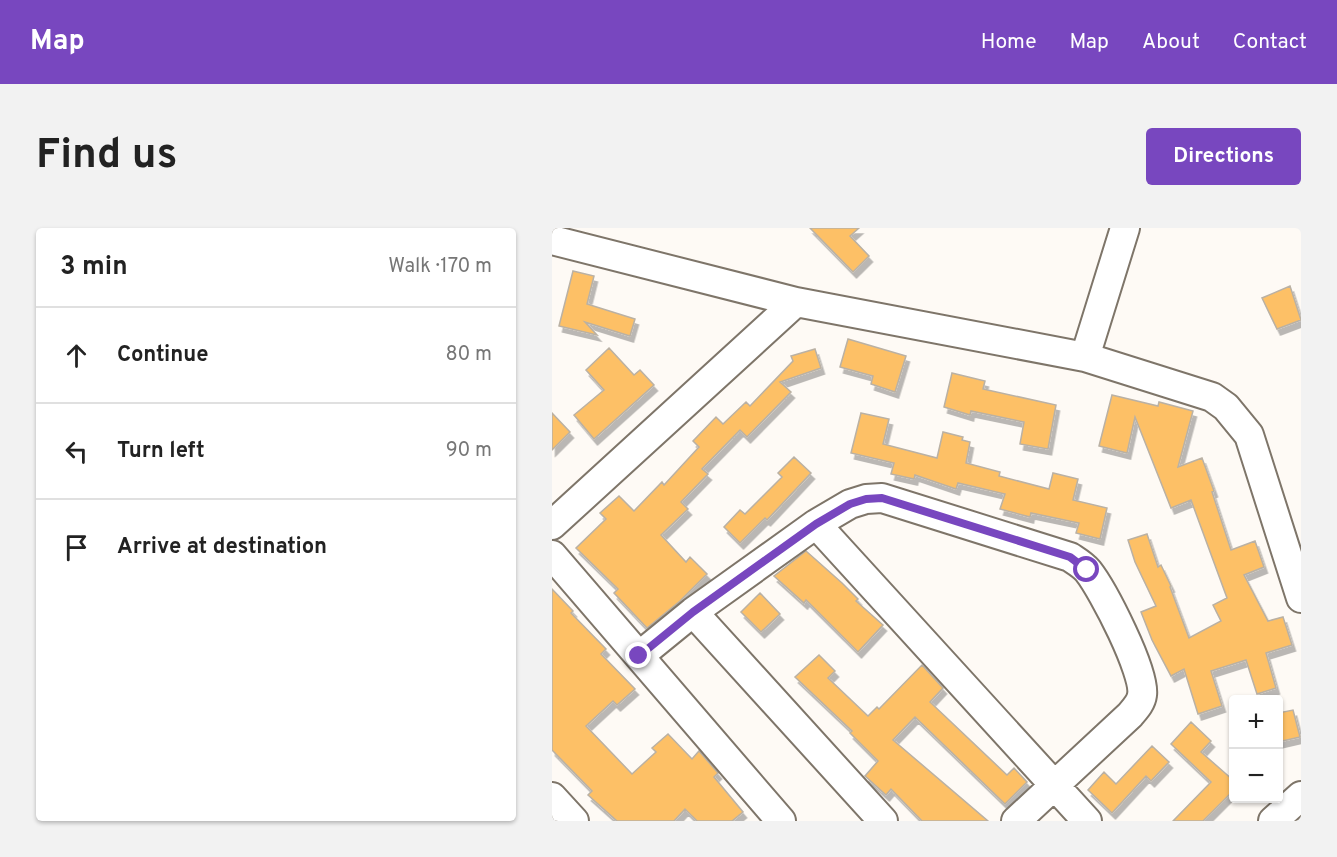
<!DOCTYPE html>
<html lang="en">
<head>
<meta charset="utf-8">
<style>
	:root { --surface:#fff; --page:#f2f2f2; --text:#222; --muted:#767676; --line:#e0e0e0; --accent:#7847bf }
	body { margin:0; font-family:Overpass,sans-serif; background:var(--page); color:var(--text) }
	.controls { position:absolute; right:18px; bottom:18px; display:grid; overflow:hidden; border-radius:6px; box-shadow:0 2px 4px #0004 }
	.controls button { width:54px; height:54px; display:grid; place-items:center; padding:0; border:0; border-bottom:2px solid var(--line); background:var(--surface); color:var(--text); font:30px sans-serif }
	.stop { position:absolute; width:18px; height:18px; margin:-14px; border:4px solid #7847bf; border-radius:50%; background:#fff }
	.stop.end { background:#7847bf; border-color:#fff; box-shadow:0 2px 6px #0008 }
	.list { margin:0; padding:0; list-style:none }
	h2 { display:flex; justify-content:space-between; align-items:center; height:78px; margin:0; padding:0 24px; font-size:26px }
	h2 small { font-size:20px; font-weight:400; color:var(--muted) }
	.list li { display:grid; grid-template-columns:39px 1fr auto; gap:18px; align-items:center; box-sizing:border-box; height:96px; padding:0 24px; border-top:2px solid var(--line) }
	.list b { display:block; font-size:22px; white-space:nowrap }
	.list em { font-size:20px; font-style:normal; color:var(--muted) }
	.icon { flex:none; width:33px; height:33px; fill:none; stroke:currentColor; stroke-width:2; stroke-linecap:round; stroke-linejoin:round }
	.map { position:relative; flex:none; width:749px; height:593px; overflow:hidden; border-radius:6px }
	header { display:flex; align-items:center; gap:36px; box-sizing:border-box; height:84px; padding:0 30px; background:var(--accent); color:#fff }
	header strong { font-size:28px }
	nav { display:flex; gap:33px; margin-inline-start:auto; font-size:21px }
	.intro { display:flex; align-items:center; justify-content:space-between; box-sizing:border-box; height:144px; padding:0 36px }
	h1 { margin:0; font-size:42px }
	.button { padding:15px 27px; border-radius:6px; background:var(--accent); color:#fff; font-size:21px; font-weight:700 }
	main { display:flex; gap:36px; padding:0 36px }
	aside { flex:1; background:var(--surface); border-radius:6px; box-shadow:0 2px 4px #0004 }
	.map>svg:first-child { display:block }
</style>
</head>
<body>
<header>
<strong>Map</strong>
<nav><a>Home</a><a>Map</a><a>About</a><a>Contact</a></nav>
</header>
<div class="intro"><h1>Find us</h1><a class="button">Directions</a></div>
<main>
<aside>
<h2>3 min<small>Walk · 170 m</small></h2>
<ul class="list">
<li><svg class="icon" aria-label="ahead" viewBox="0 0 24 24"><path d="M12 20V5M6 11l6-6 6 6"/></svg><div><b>Continue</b></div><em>80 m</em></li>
<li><svg class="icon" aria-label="left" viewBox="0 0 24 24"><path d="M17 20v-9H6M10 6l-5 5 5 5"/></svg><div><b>Turn left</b></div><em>90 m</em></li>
<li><svg class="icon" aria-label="arrive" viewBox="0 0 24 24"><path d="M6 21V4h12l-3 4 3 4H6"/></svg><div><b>Arrive at destination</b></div></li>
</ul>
</aside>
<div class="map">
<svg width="749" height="593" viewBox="0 0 749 593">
	<defs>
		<filter id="shadow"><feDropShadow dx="3.5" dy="6" stdDeviation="0" flood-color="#0004"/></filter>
	</defs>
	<rect width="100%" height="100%" fill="#fefaf5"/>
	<!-- building -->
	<path fill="#fdc066" stroke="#bab1a4" stroke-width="1.5" filter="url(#shadow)" d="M 258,0 L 307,0 L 298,8 L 317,28 L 301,44 Z
		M 21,43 L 42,48 L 35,76 L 83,91 L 78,108 L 33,94 L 45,107 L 7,98 Z
		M 738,58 L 749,92 L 725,101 L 710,70 Z
		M 296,111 L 354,128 L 343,164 L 319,156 L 321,148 L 288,139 Z
		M 57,120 L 82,147 L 88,142 L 102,157 L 42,211 L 22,187 L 52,162 L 34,142 Z
		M 263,121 L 269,140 L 228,154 L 239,164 L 195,209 L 188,202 L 150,241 L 156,246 L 129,274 L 136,281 L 109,307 L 134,334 L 138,329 L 155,346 L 128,373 L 95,400 L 62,365 L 66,361 L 24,320 L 54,291 L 48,285 L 67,268 L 82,283 L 110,254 L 112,257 L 147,219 L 141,213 L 164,189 L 171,196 L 194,174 L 198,178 L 241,133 L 239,128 Z
		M 400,145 L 433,153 L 431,161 L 504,177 L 496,221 L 468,216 L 472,194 L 419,183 L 418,187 L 392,179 Z
		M 560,167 L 606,178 L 607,174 L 641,183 L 626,239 L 650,230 L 662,263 L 660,264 L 679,322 L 703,313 L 712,339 L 692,347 L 716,393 L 731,389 L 740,417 L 714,425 L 724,460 L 705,466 L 694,432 L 659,443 L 670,478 L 646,486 L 632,441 L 619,448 L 600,412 L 589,384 L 604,378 L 583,334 L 576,312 L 595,306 L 606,339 L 609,337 L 619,358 L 618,359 L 637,410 L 669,393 L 661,377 L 675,370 L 639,272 L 619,280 L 583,189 L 575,225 L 547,218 Z
		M 0,185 L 18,204 L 0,222 Z
		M 309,185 L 337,191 L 331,216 L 385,230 L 391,204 L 411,209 L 410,212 L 418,214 L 414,235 L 448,244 L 447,248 L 497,261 L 501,245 L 526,251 L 521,272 L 555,280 L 548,311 L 524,305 L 527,295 L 479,285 L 478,289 L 448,281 L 453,266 L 406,255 L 404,261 L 363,247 L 362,251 L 339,246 L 342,235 L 299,225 Z
		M 242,229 L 259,245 L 215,292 L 213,290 L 188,315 L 172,299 L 188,282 L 193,286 L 230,249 L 226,245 Z
		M 254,323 L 290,355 L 306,371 L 304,373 L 331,397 L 306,424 L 254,372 L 252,375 L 222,348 Z
		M 0,361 L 21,383 L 19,385 L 54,421 L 49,426 L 83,461 L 65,477 L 61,473 L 34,498 L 80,546 L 104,524 L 100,520 L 116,506 L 140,531 L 147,523 L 166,545 L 162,549 L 191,584 L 180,593 L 145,593 L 133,581 L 122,593 L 65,593 L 36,567 L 40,563 L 0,522 Z
		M 208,365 L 228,386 L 209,404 L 189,384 Z
		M 267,427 L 283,443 L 276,450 L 316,488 L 325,479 L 327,481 L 370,437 L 391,460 L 378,474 L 455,547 L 462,540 L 475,554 L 453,576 L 363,489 L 341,512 L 436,593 L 370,593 L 339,561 L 334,567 L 313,548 L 326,533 L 298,505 L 300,503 L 243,449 Z
		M 741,482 L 748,509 L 726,514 L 726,485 Z
		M 639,494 L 659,513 L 649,524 L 681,552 L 681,563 L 651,593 L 621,593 L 659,554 L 619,516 Z
		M 600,518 L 617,534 L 599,553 L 594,548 L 560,585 L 536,562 L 552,544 L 564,556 Z"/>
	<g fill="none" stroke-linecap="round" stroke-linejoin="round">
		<defs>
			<path id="minor" d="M 0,12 L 244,74
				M 533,129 L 573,0
				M 264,296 L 535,593
				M 0,297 L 244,74 L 533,129 L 660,169 L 674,179 L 697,207 L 749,370
				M 0,327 L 229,593
				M 141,384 L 331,593
				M 87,428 L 141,384 L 264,296 L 298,276 L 314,271 L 330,270 L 518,329 C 524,333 531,337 536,343 C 551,362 594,445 590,467 C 589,475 583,481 578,487 L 464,593
				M 0,569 L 22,593
				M 721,593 L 749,568"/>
		</defs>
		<!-- minor casing -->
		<use href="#minor" stroke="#7e7569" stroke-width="32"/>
		<!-- minor -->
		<use href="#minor" stroke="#fff" stroke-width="28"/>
	</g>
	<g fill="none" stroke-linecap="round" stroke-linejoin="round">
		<!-- route -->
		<path stroke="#7847bf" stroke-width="8" d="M 87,428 L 141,384 L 264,296 L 298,276 L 314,271 L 330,270 L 518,329 L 535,342"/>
	</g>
</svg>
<div class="controls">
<button>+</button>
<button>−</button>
</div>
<div class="stop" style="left:535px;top:342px"></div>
<div class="stop end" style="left:87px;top:428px"></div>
</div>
</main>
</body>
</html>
